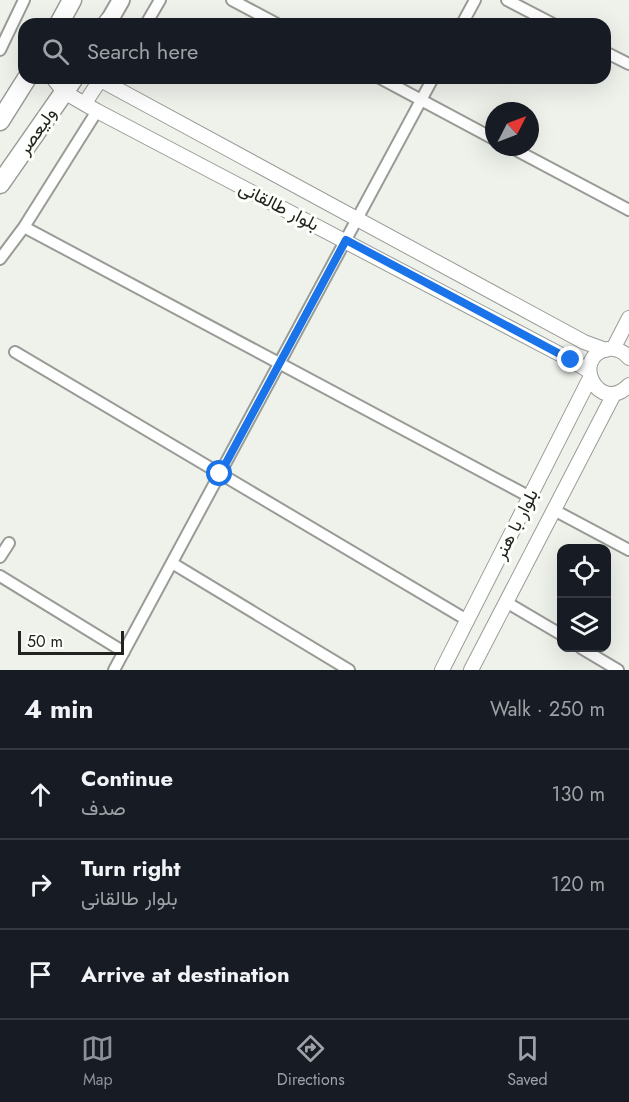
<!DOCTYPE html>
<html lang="en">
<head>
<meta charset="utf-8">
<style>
	:root { --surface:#171b24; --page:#20242c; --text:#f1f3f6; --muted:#9ea1a6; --line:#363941; --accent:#8c9099 }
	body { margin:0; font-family:Jost,Vazirmatn,sans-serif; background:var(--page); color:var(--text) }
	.controls { position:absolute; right:18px; bottom:18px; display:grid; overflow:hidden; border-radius:12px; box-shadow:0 6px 24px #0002 }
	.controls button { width:54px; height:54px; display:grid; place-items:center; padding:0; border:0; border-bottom:2px solid var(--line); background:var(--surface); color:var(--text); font:30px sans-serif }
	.compass { position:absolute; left:485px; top:102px; width:54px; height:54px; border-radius:50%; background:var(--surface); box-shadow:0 6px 24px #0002; rotate:48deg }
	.scale { position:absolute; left:18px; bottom:15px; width:106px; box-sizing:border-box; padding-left:6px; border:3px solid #212320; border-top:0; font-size:16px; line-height:21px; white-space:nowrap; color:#212320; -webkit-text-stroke:4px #fcfffa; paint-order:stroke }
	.stop { position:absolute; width:18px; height:18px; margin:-14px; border:4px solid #1a73e8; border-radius:50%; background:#fff }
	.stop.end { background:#1a73e8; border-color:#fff; box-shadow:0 2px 6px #0008 }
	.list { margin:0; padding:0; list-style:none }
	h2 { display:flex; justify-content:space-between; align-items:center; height:78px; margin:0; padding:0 24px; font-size:26px }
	h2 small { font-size:20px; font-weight:400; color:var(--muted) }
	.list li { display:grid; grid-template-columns:39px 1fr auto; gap:18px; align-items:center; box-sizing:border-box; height:90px; padding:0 24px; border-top:2px solid var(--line) }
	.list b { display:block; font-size:22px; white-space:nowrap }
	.list p { margin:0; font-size:20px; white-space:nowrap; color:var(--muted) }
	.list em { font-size:20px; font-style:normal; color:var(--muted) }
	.icon { flex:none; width:33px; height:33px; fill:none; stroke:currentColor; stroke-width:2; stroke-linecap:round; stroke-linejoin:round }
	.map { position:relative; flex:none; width:629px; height:670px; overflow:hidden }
	.search { position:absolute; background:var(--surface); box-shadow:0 6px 24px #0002; left:18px; right:18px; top:18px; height:66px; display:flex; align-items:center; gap:15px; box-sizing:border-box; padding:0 21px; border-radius:18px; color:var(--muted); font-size:22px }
	.sheet { height:348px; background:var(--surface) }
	nav { display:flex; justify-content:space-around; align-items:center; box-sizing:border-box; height:84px; border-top:2px solid var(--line); background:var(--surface); font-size:16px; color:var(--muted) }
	nav a { display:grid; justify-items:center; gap:3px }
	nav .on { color:var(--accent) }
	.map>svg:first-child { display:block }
</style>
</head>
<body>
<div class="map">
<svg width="629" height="670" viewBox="0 0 629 670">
	<rect width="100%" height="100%" fill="#eef2eb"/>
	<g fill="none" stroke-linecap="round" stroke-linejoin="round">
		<defs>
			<path id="minor" d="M 232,0 L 277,24
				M 507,0 L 553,24
				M 146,24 L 160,0
				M 462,24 L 475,0
				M 0,50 L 24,0
				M 605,52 L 629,64
				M 380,78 L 494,139
				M 510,147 L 629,210
				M 24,227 L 530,497
				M 0,259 L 24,227 L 97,111
				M 15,352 L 467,620
				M 554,510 L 629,550
				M 0,557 L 9,543
				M 172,563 L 349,670
				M 0,576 L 124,652
				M 506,602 L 562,635
				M 581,648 L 618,670
				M 114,670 L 433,78"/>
			<path id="tertiary" d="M 53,78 L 64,92 L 97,111 L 571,360 L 589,371
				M 97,78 L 584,342 L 606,350
				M 85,103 L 100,80
				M 613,349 L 629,318
				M 629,358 C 624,352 616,348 608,349 C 569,357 599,416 629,385
				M 442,670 L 590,378
				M 471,670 L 614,394"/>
			<path id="secondary" d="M 109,21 L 121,0"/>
			<path id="primary" d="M 59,24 L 72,0
				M 107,24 L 109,21
				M 0,121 L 27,78
				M 0,184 L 74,78"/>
		</defs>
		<!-- minor casing -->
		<use href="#minor" stroke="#989c96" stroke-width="14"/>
		<!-- tertiary casing -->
		<use href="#tertiary" stroke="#989c96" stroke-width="16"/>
		<!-- secondary casing -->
		<use href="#secondary" stroke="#989c96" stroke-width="20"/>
		<!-- primary casing -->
		<use href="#primary" stroke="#989c96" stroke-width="21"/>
		<!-- minor -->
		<use href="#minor" stroke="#fff" stroke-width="10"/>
		<!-- tertiary -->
		<use href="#tertiary" stroke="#fff" stroke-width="14"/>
		<!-- secondary -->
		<use href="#secondary" stroke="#fff" stroke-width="16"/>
		<!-- primary -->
		<use href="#primary" stroke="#fff" stroke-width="18"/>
	</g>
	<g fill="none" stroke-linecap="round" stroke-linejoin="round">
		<!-- route -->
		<path stroke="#1a73e8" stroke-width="8" d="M 220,474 L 346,240 L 571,360"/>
	</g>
	<g text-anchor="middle" stroke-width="6" stroke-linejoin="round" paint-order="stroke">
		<!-- street labels -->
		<g font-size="18" fill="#212320" stroke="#fcfffa">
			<text transform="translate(37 131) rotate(-55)" y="6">ولیعصر</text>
			<text transform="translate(279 206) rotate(27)" y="6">بلوار طالقانی</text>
			<text transform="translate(516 524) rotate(-63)" y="6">بلوار با هنر</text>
		</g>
	</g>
</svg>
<div class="controls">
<button><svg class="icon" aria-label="locate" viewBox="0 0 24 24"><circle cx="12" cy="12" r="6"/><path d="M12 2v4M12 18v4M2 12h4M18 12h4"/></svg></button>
<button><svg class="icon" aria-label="layers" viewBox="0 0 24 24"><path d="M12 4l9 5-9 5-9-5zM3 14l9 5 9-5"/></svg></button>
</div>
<svg class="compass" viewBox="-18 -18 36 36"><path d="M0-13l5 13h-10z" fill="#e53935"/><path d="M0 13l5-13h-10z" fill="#9ea1a6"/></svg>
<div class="scale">50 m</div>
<div class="stop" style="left:220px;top:474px"></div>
<div class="stop end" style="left:571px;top:360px"></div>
<div class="search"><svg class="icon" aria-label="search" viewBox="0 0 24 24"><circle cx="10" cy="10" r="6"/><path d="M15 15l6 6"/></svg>Search here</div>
</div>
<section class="sheet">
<h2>4 min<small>Walk · 250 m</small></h2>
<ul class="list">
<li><svg class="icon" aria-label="ahead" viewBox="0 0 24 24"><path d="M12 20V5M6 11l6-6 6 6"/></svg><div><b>Continue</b><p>صدف</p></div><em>130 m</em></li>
<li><svg class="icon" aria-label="right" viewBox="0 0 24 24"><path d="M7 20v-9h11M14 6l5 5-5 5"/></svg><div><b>Turn right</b><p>بلوار طالقانی</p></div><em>120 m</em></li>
<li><svg class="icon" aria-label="arrive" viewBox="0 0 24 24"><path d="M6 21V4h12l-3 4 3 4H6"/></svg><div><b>Arrive at destination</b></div></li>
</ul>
</section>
<nav>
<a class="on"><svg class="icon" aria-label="map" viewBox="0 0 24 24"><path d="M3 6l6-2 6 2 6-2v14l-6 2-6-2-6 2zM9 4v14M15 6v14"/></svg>Map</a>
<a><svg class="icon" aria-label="directions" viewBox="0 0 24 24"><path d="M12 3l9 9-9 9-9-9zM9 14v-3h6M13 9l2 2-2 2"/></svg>Directions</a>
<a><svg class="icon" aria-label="saved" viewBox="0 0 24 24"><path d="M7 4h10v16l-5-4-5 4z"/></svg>Saved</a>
</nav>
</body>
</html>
